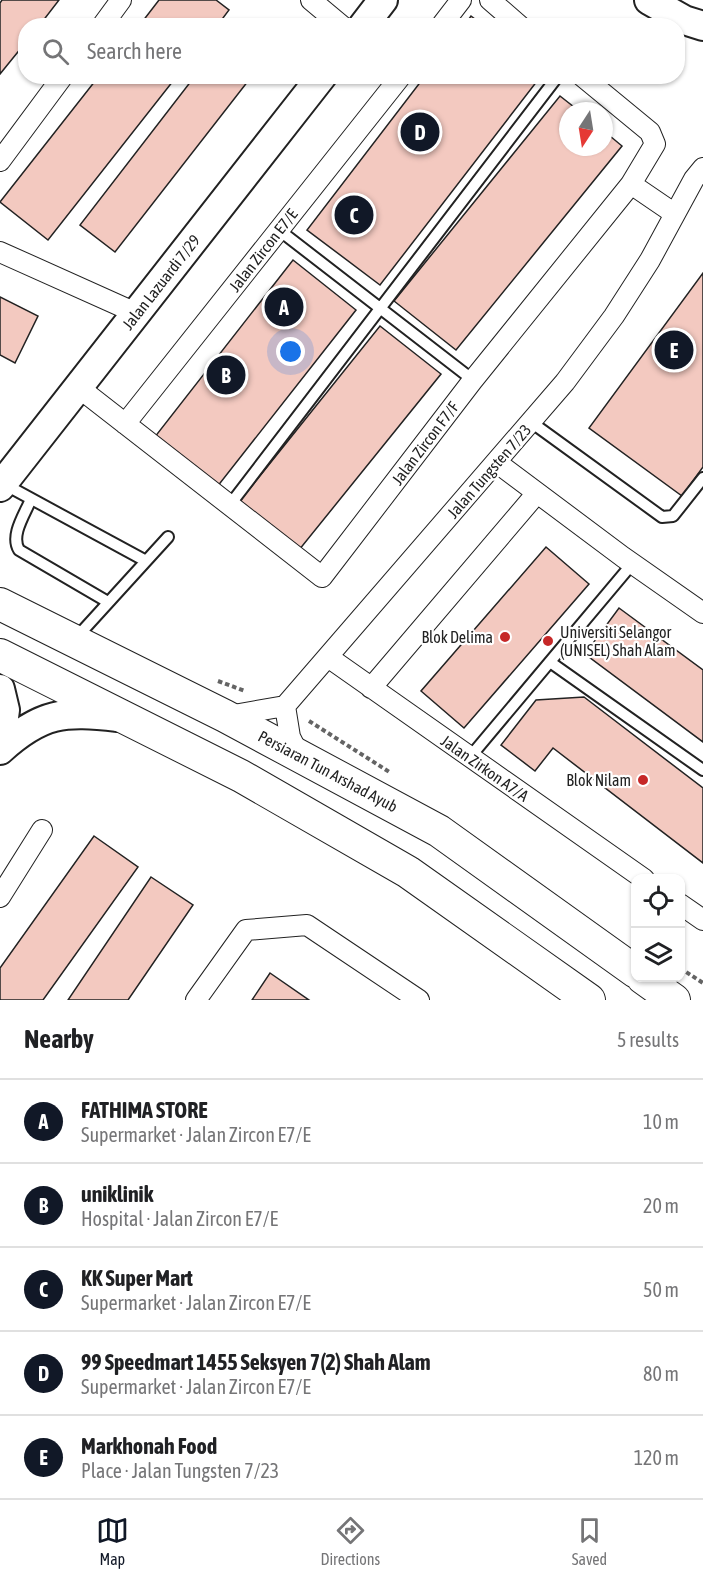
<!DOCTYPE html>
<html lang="en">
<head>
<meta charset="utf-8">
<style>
	:root { --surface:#fff; --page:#f6f6f6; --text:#202124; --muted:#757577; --line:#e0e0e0; --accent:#111827 }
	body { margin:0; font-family:"Asap Condensed",sans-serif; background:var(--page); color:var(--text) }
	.controls { position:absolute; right:18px; bottom:18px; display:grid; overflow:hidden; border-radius:12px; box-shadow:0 2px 4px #0004 }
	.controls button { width:54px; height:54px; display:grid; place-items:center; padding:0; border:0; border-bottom:2px solid var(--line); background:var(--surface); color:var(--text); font:30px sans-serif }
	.compass { position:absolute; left:559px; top:102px; width:54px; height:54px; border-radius:50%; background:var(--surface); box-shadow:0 2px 4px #0004; rotate:192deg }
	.you { position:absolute; left:291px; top:352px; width:21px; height:21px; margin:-15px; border:4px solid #fff; border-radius:50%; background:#1a73e8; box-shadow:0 0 0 9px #1a73e833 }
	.badge { display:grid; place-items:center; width:39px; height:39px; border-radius:50%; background:var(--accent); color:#fff; font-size:20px; font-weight:700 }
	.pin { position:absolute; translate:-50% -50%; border:3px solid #fff; box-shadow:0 2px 6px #0006 }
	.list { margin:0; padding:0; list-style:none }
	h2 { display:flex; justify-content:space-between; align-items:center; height:78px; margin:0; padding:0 24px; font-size:26px }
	h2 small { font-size:20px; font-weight:400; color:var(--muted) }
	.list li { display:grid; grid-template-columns:39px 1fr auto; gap:18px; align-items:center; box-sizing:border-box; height:84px; padding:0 24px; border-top:2px solid var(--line) }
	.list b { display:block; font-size:22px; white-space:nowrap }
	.list p { margin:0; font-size:20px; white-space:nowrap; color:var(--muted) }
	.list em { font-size:20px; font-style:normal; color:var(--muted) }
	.icon { flex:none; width:33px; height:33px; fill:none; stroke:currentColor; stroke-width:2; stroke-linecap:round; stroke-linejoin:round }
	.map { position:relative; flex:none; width:703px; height:1000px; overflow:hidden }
	.search { position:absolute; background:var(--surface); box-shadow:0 2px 4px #0004; left:18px; right:18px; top:18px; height:66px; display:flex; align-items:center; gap:15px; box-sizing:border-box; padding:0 21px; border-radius:24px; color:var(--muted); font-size:22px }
	.sheet { height:498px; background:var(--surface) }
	nav { display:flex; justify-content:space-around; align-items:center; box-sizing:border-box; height:84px; border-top:2px solid var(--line); background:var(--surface); font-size:16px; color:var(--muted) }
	nav a { display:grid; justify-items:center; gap:3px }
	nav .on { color:var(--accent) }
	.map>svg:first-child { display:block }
</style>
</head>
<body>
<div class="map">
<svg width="703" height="1000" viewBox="0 0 703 1000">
	<rect width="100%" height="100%" fill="#fff"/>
	<!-- building -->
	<path fill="#f3c9c0" stroke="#222" stroke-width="1.5" d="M 2,0 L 59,0 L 39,26 L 26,26 L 26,42 L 0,74 L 0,3 Z
		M 159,0 L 216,0 L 229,10 L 217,26 L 139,26 Z
		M 471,16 L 484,26 L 464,26 Z
		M 99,76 L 177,76 L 48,240 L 0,202 Z
		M 195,76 L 252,76 L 115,252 L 80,225 Z
		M 425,76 L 541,76 L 380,285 L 307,230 Z
		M 560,96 L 579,111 L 568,111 L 568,147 L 604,147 L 604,131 L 622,146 L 456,350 L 394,301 Z
		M 293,260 L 356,310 L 217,487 L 154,438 Z
		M 703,273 L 703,467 L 682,496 L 589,428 Z
		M 0,297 L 38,316 L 15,363 L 0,355 Z
		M 380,326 L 441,374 L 299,550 L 239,502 Z
		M 546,547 L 589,584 L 464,728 L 421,691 Z
		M 619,608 L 703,670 L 703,742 L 585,654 Z
		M 584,697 L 703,788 L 703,863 L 553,748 L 535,771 L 501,745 L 536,700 Z
		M 94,836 L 138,867 L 43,1000 L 0,1000 L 0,968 Z
		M 151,877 L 193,905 L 128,1000 L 68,1000 Z
		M 270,973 L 309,1000 L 252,1000 Z"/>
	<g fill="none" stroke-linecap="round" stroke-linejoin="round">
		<defs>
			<path id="lane" d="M 279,230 L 473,380
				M 531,422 L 662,517 L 673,516 L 703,478
				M 4,484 L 146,561
				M 31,499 C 25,514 10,535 19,550 L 108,602
				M 229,506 L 558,76
				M 76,638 L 168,537
				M 550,662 L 703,770
				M 470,757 L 632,564"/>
			<path id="street" d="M 311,0 L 342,26
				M 490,0 L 520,26
				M 102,26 L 121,0
				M 441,26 L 461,0
				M 0,161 L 63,76
				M 631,184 L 675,214
				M 0,252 L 136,313
				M 78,387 L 322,577 L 473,380 L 631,184 L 655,144 L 650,132 L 582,76
				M 125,424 L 401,76
				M 496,462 L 623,557 L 703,613
				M 328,657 L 644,879
				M 371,688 L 537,493
				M 285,706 L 290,737 L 299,755
				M 228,716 L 285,706 L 565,382 L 614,316 L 650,260 L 694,179 L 703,168
				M 0,897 L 42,830
				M 680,904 L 703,920
				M 196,1000 L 246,930 L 307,925 L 419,1000"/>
			<path id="secondary" d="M 649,0 L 684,20 L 703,26
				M 363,26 L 383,0
				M 0,487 L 322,76
				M 0,689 L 5,710 L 0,747
				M 0,750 C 42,712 64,711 118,717"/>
			<path id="primary" d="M 0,604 L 225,716 L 439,831 L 636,972
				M 0,655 L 241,776 L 408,872 L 589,1000
				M 643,978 L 674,1000"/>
		</defs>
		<!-- lane casing -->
		<use href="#lane" stroke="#222" stroke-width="14"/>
		<!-- street casing -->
		<use href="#street" stroke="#222" stroke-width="22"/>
		<!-- secondary casing -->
		<use href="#secondary" stroke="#222" stroke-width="32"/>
		<!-- primary casing -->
		<use href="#primary" stroke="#222" stroke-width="34"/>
		<!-- path -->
		<path stroke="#646464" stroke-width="4" stroke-dasharray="4.5 3" stroke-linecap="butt" d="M 218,681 L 245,691
			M 309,721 L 391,773
			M 680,968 L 703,983"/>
		<!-- lane -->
		<use href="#lane" stroke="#fff" stroke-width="10"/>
		<!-- street -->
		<use href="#street" stroke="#fff" stroke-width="20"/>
		<!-- secondary -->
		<use href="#secondary" stroke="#fff" stroke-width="28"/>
		<!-- primary -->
		<use href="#primary" stroke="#fff" stroke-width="32"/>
	</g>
	<!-- markers -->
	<g fill="#c62828" stroke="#fff" stroke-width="2">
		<circle cx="505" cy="637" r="6"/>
		<circle cx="548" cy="641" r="6"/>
		<circle cx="643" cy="780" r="6"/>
	</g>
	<g text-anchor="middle" stroke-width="4.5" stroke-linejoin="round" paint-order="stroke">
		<!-- street labels -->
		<g font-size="16" fill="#222" stroke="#fff">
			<text transform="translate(263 250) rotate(-52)" y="6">Jalan Zircon E7/E</text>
			<text transform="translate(161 282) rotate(-52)" y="6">Jalan Lazuardi 7/29</text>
			<text transform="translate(425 443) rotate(-53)" y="6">Jalan Zircon F7/F</text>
			<text transform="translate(489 471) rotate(-49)" y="6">Jalan Tungsten 7/23</text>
			<text transform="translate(485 768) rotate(35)" y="6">Jalan Zirkon A7/A</text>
			<text transform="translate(328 771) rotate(28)" y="6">Persiaran Tun Arshad Ayub</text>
		</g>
		<!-- poi labels -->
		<g font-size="16" fill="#222" stroke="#fff" text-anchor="end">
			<text x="560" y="638" text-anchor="start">Universiti Selangor<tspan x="560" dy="18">(UNISEL) Shah Alam</tspan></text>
			<text x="493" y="643">Blok Delima</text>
			<text x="631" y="786">Blok Nilam</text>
		</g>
	</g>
</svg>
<div class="controls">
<button><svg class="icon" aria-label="locate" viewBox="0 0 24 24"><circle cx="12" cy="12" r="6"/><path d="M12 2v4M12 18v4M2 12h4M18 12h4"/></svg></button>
<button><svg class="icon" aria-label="layers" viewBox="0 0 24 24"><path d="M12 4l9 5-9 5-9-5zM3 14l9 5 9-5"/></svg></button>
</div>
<svg class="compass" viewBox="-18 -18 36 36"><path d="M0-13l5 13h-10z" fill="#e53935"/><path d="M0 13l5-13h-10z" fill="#757577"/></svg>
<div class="you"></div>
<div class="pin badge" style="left:284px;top:307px">A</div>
<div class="pin badge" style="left:226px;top:375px">B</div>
<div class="pin badge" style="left:354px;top:215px">C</div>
<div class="pin badge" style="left:420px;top:132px">D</div>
<div class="pin badge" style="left:674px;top:350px">E</div>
<div class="search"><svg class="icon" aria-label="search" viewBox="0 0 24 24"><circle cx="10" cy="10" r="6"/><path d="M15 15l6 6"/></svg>Search here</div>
</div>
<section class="sheet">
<h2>Nearby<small>5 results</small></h2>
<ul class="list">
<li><span class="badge">A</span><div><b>FATHIMA STORE</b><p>Supermarket · Jalan Zircon E7/E</p></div><em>10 m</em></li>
<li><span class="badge">B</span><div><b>uniklinik</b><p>Hospital · Jalan Zircon E7/E</p></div><em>20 m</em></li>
<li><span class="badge">C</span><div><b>KK Super Mart</b><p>Supermarket · Jalan Zircon E7/E</p></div><em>50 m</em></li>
<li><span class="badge">D</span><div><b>99 Speedmart 1455 Seksyen 7(2) Shah Alam</b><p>Supermarket · Jalan Zircon E7/E</p></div><em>80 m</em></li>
<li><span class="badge">E</span><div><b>Markhonah Food</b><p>Place · Jalan Tungsten 7/23</p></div><em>120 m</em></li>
</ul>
</section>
<nav>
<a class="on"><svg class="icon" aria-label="map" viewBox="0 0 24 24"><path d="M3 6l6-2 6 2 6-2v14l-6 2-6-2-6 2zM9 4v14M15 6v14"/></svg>Map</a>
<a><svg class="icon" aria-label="directions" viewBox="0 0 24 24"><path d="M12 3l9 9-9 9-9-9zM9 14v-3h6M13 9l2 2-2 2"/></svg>Directions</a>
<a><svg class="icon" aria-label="saved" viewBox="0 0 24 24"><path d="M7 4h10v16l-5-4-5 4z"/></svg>Saved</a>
</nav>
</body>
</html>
